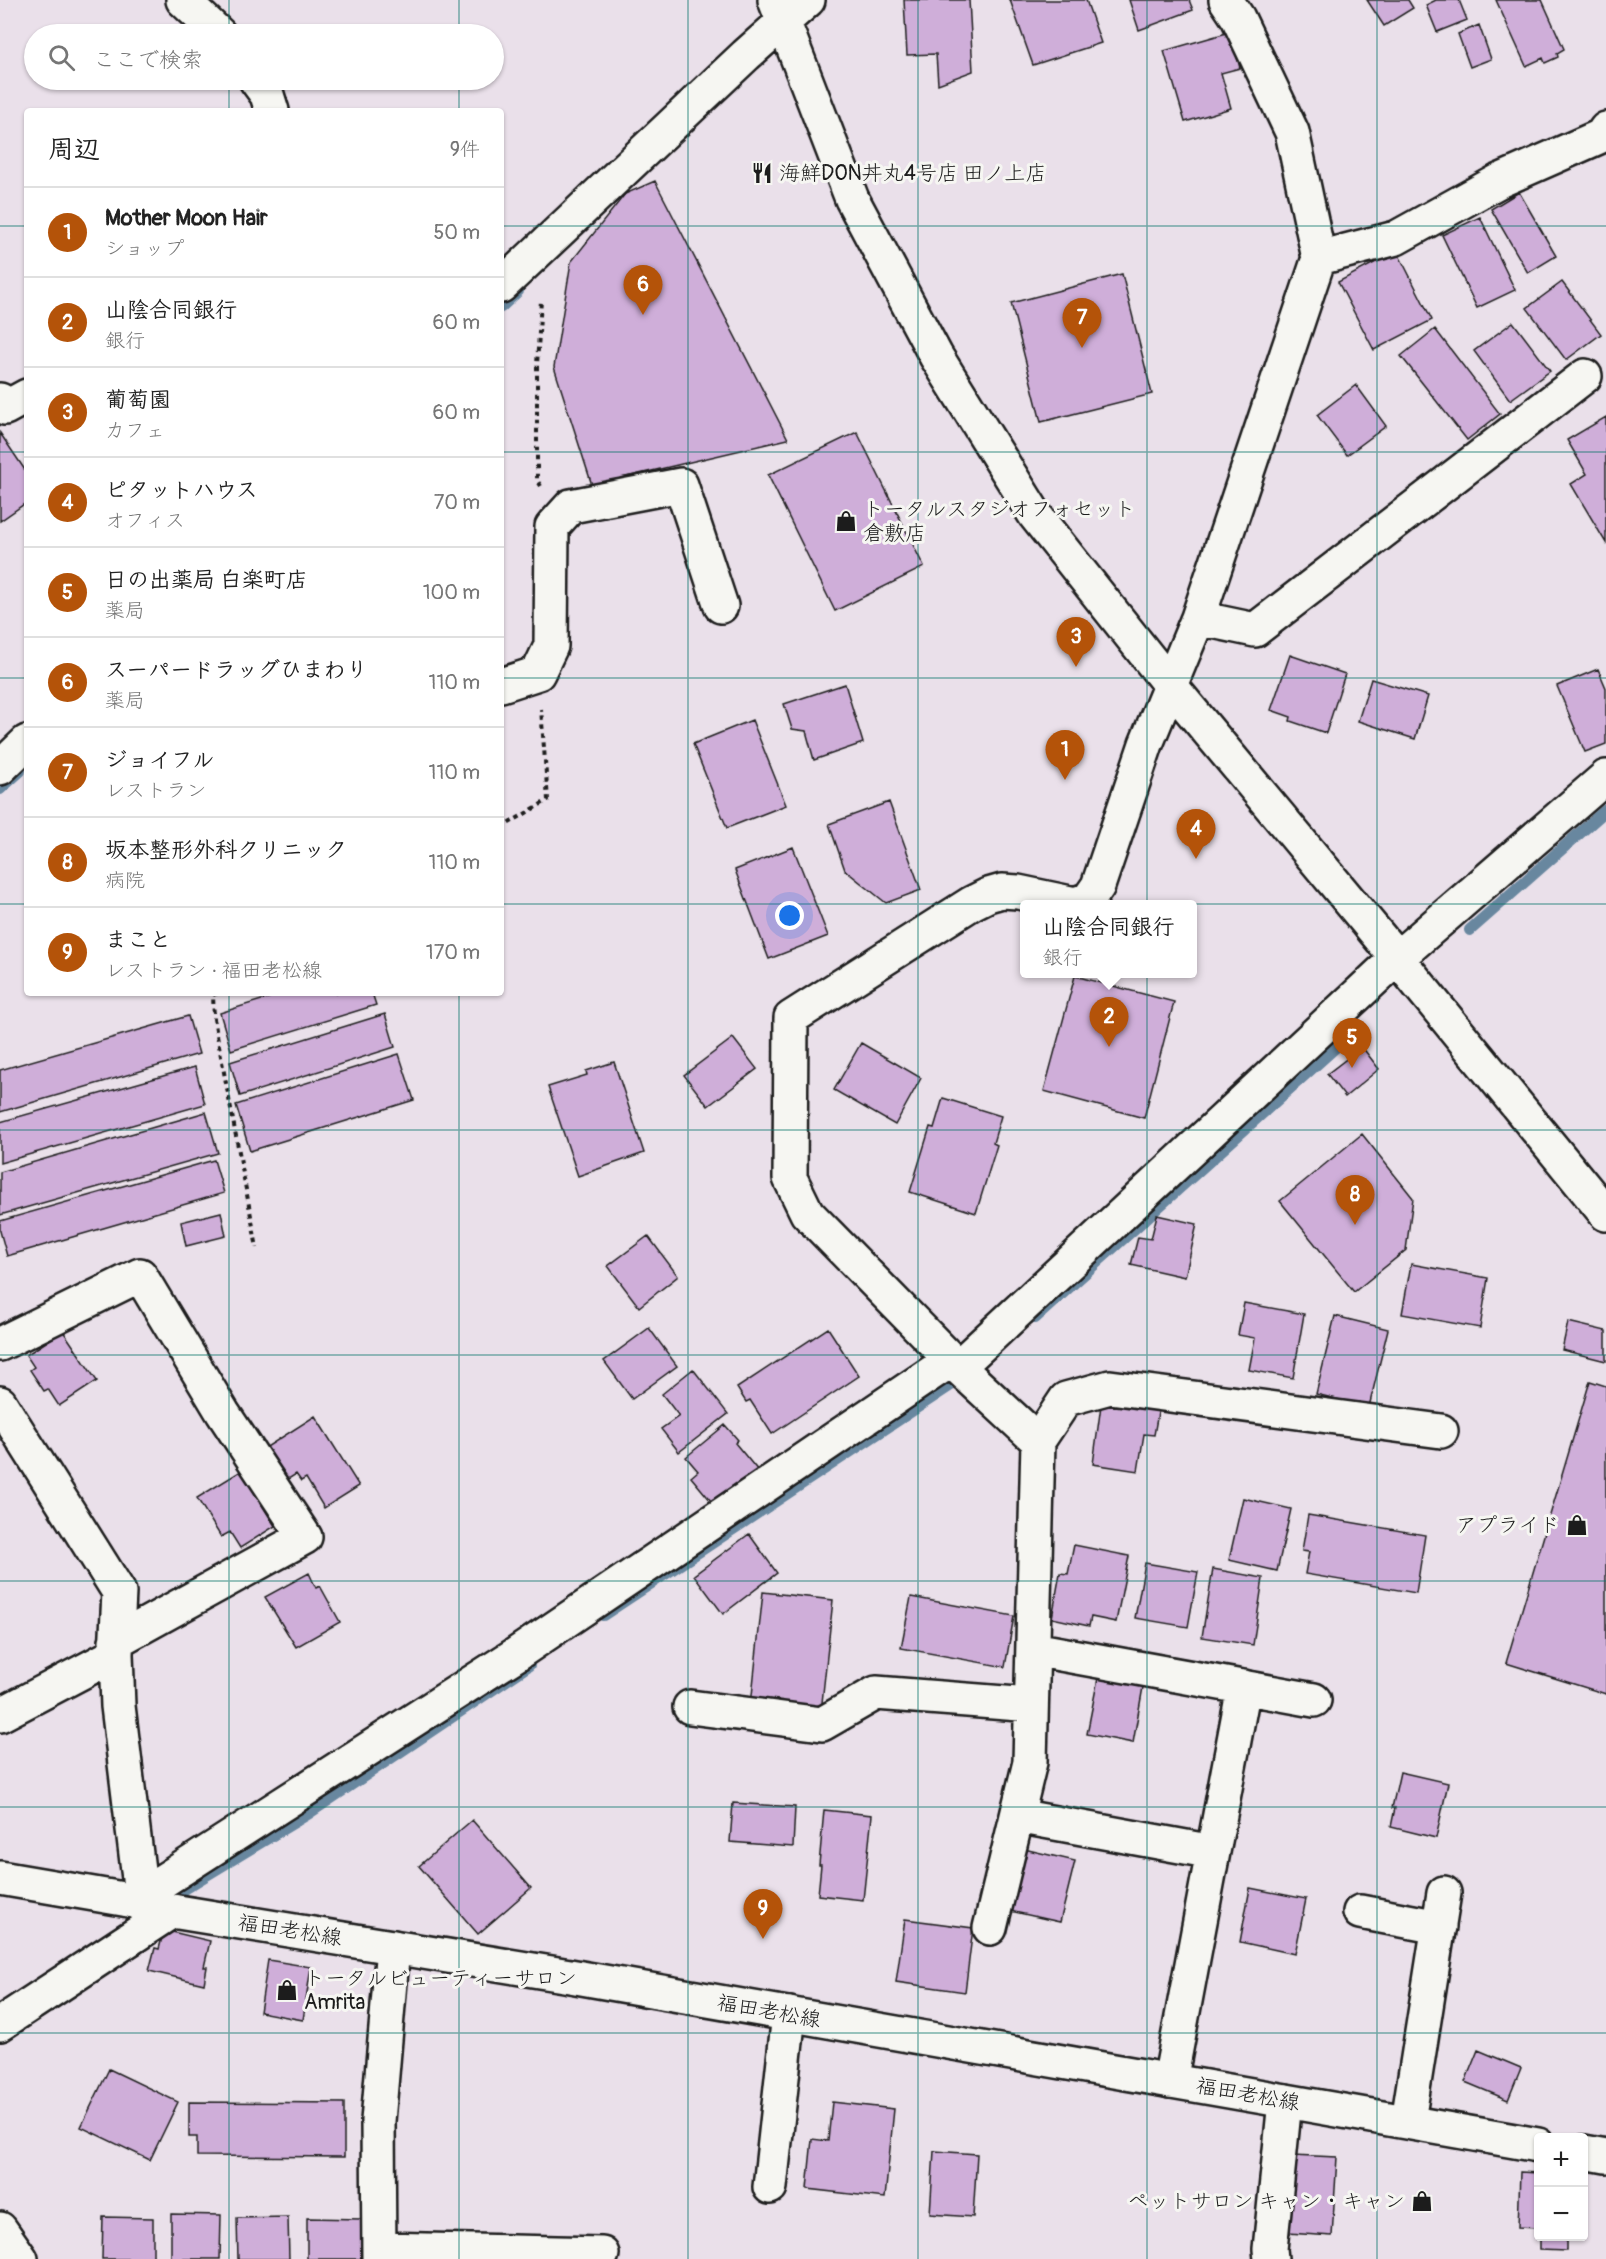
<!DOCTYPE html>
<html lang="ja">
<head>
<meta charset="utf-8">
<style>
	:root { --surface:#fff; --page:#f2f2f2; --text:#222; --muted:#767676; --line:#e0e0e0; --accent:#b45309 }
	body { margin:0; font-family:Pangolin,"Klee One",sans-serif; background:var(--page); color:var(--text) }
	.controls { position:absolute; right:18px; bottom:18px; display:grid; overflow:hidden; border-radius:6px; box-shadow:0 2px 4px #0004 }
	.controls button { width:54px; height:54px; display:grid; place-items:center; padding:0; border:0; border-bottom:2px solid var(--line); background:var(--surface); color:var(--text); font:30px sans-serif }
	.you { position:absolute; left:790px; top:916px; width:21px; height:21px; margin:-15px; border:4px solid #fff; border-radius:50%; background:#1a73e8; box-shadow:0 0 0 9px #1a73e833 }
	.badge { display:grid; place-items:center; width:39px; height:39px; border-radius:50%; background:var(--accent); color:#fff; font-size:20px; font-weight:700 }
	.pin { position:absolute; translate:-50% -50px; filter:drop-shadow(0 2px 3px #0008) }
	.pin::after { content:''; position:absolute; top:32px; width:21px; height:18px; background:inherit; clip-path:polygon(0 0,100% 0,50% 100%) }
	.popup { position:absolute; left:1020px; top:900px; width:177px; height:78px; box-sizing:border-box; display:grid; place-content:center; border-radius:6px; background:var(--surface); filter:drop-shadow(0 2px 4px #0005); font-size:20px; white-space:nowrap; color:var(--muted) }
	.popup b { font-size:22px; color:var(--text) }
	.popup::after { content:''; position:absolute; left:50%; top:100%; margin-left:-12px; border:12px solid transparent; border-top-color:var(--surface) }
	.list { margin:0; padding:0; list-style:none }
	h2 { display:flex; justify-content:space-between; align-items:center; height:78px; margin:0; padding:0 24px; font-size:26px }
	h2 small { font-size:20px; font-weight:400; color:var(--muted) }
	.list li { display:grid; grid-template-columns:39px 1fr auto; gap:18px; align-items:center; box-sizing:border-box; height:90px; padding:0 24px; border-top:2px solid var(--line) }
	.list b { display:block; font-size:22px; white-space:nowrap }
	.list p { margin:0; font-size:20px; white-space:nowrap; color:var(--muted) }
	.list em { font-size:20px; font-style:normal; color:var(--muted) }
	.icon { flex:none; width:33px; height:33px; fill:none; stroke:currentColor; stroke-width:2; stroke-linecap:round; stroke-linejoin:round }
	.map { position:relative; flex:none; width:1606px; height:2259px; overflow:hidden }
	.search { position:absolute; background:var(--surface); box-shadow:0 2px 4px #0004; left:24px; top:24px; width:480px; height:66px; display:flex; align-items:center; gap:15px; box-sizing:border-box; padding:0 21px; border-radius:33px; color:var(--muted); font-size:22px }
	.panel { position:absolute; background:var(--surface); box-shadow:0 2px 4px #0004; left:24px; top:108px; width:480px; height:888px; border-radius:6px }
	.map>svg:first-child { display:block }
</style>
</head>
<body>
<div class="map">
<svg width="1606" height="2259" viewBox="0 0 1606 2259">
	<rect width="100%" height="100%" fill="#eae0ea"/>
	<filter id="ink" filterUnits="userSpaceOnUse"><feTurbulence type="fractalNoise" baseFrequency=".0167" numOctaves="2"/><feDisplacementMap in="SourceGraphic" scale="12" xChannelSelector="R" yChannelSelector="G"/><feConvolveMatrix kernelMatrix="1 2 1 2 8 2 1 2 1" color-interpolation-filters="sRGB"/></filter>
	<g filter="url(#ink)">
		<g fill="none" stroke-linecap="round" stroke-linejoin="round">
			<!-- stream -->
			<path stroke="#67879f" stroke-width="12" d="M 501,307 L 518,291
				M 0,789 L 20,771
				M 1470,930 L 1606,810
				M 1035,1318 L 1359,1026
				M 603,1615 L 966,1375
				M 160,1903 L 309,1813 L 529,1665"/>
		</g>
		<!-- building -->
		<path fill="#cfaed9" stroke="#1c1c1c" stroke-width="1.5" d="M 904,0 L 969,0 L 973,71 L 938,84 L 936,54 L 907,55 Z
			M 1010,0 L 1086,0 L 1101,43 L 1033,65 Z
			M 1129,0 L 1189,0 L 1193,10 L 1139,30 Z
			M 1367,0 L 1408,0 L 1413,8 L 1384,26 Z
			M 1436,0 L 1459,0 L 1467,20 L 1437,32 L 1426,5 Z
			M 1496,0 L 1542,0 L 1564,49 L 1557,53 L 1558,57 L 1545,63 L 1543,58 L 1526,66 Z
			M 1479,25 L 1491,59 L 1470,67 L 1458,34 Z
			M 1230,32 L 1240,68 L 1221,73 L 1231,108 L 1185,122 L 1164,51 Z
			M 655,181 L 788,439 L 592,485 L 554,367 L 571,262 L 625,194 Z
			M 1519,192 L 1556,256 L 1528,273 L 1491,209 Z
			M 1480,217 L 1515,290 L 1477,308 L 1442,235 Z
			M 1397,251 L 1432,320 L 1374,350 L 1338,282 Z
			M 1122,274 L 1152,394 L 1041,422 L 1011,303 Z
			M 1562,282 L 1601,334 L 1566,360 L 1527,308 Z
			M 1513,322 L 1550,371 L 1510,400 L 1474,351 Z
			M 1435,329 L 1500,414 L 1467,440 L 1401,356 Z
			M 1356,385 L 1386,426 L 1347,455 L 1317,415 Z
			M 1606,417 L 1606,543 L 1571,484 L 1587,474 L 1567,440 Z
			M 857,432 L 924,567 L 835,611 L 768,475 Z
			M 0,433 L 27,473 L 27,502 L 0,521 Z
			M 1290,655 L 1345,674 L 1326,733 L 1290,721 L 1291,717 L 1271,710 Z
			M 1598,669 L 1606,688 L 1606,744 L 1585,752 L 1557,686 Z
			M 1371,679 L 1428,696 L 1415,739 L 1358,721 Z
			M 845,684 L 863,743 L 814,760 L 806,731 L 792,729 L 784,704 Z
			M 752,720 L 786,805 L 727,828 L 693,744 Z
			M 889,802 L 921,890 L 886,903 L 845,870 L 829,824 Z
			M 793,847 L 828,936 L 769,959 L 735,870 Z
			M 1075,976 L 1174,1002 L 1144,1118 L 1044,1091 Z
			M 284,993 L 372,993 L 376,1005 L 231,1050 L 220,1013 Z
			M 385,1014 L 395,1047 L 240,1096 L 230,1062 Z
			M 188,1016 L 199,1054 L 0,1112 L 0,1070 Z
			M 733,1038 L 757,1069 L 708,1106 L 684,1075 Z
			M 861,1043 L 921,1078 L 895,1125 L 834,1090 Z
			M 1362,1047 L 1379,1069 L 1345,1097 L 1327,1074 Z
			M 399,1054 L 414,1100 L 250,1151 L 236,1105 Z
			M 614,1062 L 644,1153 L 578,1176 L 548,1087 L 587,1075 L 586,1071 Z
			M 195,1067 L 205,1104 L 0,1163 L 0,1122 Z
			M 943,1098 L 1001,1116 L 993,1143 L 997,1145 L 976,1213 L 910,1192 L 930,1127 L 934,1128 Z
			M 206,1112 L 218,1153 L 0,1215 L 0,1172 Z
			M 1362,1134 L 1413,1198 L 1406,1250 L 1354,1292 L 1280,1201 Z
			M 214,1160 L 224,1193 L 7,1256 L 0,1231 L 0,1221 Z
			M 221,1212 L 226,1236 L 186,1246 L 181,1222 Z
			M 1157,1215 L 1197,1224 L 1185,1277 L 1131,1265 L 1138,1237 L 1151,1239 Z
			M 648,1236 L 678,1276 L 639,1307 L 608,1266 Z
			M 1411,1264 L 1488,1278 L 1480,1328 L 1402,1314 Z
			M 1244,1303 L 1304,1314 L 1293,1378 L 1249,1370 L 1255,1338 L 1238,1335 Z
			M 1335,1316 L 1388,1329 L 1369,1407 L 1316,1394 Z
			M 1568,1322 L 1606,1331 L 1606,1361 L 1562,1350 Z
			M 649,1328 L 677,1366 L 632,1399 L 604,1361 Z
			M 828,1328 L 859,1376 L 772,1434 L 750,1400 L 746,1402 L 737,1388 Z
			M 63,1331 L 97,1381 L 59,1406 L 48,1389 L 44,1391 L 30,1370 L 34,1367 L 26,1355 Z
			M 693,1369 L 728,1414 L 679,1452 L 661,1429 L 679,1416 L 662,1394 Z
			M 1590,1381 L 1606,1386 L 1606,1694 L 1506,1663 Z
			M 1102,1398 L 1159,1407 L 1154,1435 L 1144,1434 L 1138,1471 L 1093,1464 Z
			M 315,1416 L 359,1486 L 324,1508 L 306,1478 L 301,1481 L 296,1474 L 282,1483 L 262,1450 Z
			M 725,1425 L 738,1440 L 735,1443 L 759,1472 L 716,1507 L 691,1477 L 698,1471 L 686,1457 Z
			M 241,1471 L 275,1526 L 240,1548 L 230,1532 L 221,1537 L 197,1498 Z
			M 1243,1498 L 1291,1509 L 1277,1571 L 1229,1560 Z
			M 1308,1515 L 1425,1535 L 1416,1593 L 1305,1574 L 1309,1552 L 1302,1551 Z
			M 749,1534 L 777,1573 L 723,1614 L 694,1575 Z
			M 1074,1545 L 1129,1556 L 1116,1622 L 1091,1617 L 1089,1626 L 1052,1618 L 1060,1573 L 1068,1574 Z
			M 1145,1563 L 1198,1572 L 1188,1627 L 1135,1618 Z
			M 1213,1569 L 1263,1578 L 1253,1645 L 1202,1637 Z
			M 309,1573 L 316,1588 L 320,1586 L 340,1622 L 296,1647 L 265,1597 Z
			M 763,1592 L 833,1600 L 821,1712 L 751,1705 Z
			M 911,1597 L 1014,1616 L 1005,1667 L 901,1648 Z
			M 1098,1678 L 1143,1687 L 1133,1743 L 1087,1734 Z
			M 1400,1772 L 1448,1783 L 1436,1838 L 1391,1827 L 1395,1808 L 1392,1808 Z
			M 733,1803 L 795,1807 L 793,1847 L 730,1842 Z
			M 824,1810 L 872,1815 L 863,1900 L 818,1895 L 821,1865 L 819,1865 Z
			M 472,1820 L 531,1888 L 478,1934 L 419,1866 Z
			M 1024,1849 L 1075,1861 L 1060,1922 L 1010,1911 Z
			M 1250,1888 L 1306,1899 L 1295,1954 L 1240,1942 Z
			M 905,1919 L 973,1928 L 965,1992 L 896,1982 Z
			M 164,1930 L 210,1941 L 204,1967 L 207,1967 L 204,1984 L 149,1971 L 155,1948 L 159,1949 Z
			M 268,1960 L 311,1967 L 303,2020 L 260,2012 Z
			M 1478,2050 L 1521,2068 L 1508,2100 L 1465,2082 Z
			M 109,2069 L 178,2102 L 150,2160 L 81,2127 Z
			M 189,2102 L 344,2103 L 344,2157 L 197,2156 L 197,2137 L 189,2137 Z
			M 832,2102 L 894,2109 L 885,2198 L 807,2189 L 812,2139 L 828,2141 Z
			M 934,2151 L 977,2154 L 973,2217 L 930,2214 Z
			M 1292,2155 L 1337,2157 L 1332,2236 L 1288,2233 Z
			M 1520,2172 L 1538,2173 L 1538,2228 L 1518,2227 Z
			M 171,2214 L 221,2215 L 220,2259 L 171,2259 Z
			M 103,2217 L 153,2218 L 153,2259 L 102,2259 Z
			M 288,2217 L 289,2259 L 238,2259 L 237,2218 Z
			M 307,2218 L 361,2219 L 361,2259 L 307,2259 Z
			M 1540,2236 L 1566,2236 L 1566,2251 L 1540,2250 Z"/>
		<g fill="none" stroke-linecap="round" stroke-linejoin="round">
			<defs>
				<path id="minor" d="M 183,0 L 219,34
					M 775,0 L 852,199 L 936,356 L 1035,515 L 1170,685 L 1397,958 L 1606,1214
					M 256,80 L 267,95 L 272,111
					M 1319,258 L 1396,238 L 1499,181 L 1601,136 L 1606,129
					M 501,286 L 746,55 L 808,0
					M 0,400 L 5,408 L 27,396
					M 1198,618 L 1255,630 L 1585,376
					M 501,685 L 538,673 L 551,646 L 552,527 L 571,506 L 681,485 L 721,606
					M 0,768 L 27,742
					M 0,1344 L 140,1275 L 223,1413 L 305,1537 L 116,1641
					M 958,1367 L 1397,958 L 1606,777
					M 0,1403 L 119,1592 L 116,1654 L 118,1706 L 141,1895
					M 1038,1441 L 1066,1399 L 1110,1387 L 1441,1431
					M 1033,1649 L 1314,1700
					M 690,1707 L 822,1724 L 876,1693 L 1031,1705
					M 0,1715 L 116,1654
					M 1017,1816 L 1213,1852
					M 129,1900 L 141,1895 L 515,1655 L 951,1360
					M 1360,1912 L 1439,1927
					M 990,1928 L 1030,1762 L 1038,1441 L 958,1367 L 807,1213 L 790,1178 L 791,1018 L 972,903 L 988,895 L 1002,891 L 1018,892 L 1075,904 L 1089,899 L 1098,886 L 1146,744 L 1198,618 L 1319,258 L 1292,132 L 1238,18 L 1226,0
					M 0,2024 L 172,1911
					M 1170,2081 L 1244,1687
					M 1408,2121 L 1444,1893
					M 770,2187 L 789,2014
					M 0,2229 L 21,2259
					M 380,2249 L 602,2254
					M 379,2259 L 378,2121 L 393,1947
					M 1271,2259 L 1270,2249 L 1285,2101"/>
				<path id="major" d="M 0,1878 L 129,1900 L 172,1911 L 570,1976 L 1538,2145
					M 1584,2152 L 1606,2156"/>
			</defs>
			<!-- minor casing -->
			<use href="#minor" stroke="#1c1c1c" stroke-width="38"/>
			<!-- major casing -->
			<use href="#major" stroke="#1c1c1c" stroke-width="38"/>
			<!-- path -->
			<path stroke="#1c1c1c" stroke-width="4" stroke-dasharray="4.5 4.5" stroke-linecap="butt" d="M 541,486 L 537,480 L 537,365 L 541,300
				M 501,828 L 548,800 L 541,709
				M 217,993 L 213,995 L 214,1019 L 257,1248"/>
			<!-- minor -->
			<use href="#minor" stroke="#f6f6f2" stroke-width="33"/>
			<!-- major -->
			<use href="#major" stroke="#f6f6f2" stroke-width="33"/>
		</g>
	</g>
	<!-- grid -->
	<path fill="none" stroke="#0f766e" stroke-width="1.5" stroke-opacity="0.55" d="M 229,0 L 229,34M 459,0 L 459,34M 688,0 L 688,2259M 918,0 L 918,2259M 1147,0 L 1147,2259M 1377,0 L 1377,2259M 229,80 L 229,111M 459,80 L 459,111M 0,226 L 27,226M 501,226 L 1606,226M 0,452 L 27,452M 501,452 L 1606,452M 0,678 L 27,678M 501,678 L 1606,678M 0,904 L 27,904M 501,904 L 1606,904M 229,993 L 229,2259M 459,993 L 459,2259M 0,1130 L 1606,1130M 0,1355 L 1606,1355M 0,1581 L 1606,1581M 0,1807 L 1606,1807M 0,2033 L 1606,2033"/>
	<!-- icons -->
	<defs>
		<symbol id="restaurant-bare" viewBox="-9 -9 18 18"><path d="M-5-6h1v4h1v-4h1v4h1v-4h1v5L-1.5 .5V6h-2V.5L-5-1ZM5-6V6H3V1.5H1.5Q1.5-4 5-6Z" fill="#1c1c1c" stroke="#f6f6f2" stroke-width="2.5" paint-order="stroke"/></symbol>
		<symbol id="shop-bare" viewBox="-9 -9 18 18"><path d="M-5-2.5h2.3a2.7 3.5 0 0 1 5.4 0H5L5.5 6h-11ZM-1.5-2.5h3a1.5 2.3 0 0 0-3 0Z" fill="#1c1c1c" stroke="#f6f6f2" stroke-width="2.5" paint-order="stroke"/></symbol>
	</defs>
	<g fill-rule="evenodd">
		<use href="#restaurant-bare" x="747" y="158" width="30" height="30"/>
		<use href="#shop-bare" x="831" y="506" width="30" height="30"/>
		<use href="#shop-bare" x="1562" y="1510" width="30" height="30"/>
		<use href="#shop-bare" x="272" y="1975" width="30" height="30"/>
		<use href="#shop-bare" x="1407" y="2186" width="30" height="30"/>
	</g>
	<g text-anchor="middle" stroke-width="6" stroke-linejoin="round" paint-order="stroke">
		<!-- poi labels -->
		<g font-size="21" fill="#1c1c1c" stroke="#f6f6f2" text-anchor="start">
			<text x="779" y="180">海鮮DON丼丸4号店 田ノ上店</text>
			<text x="863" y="516">トータルスタジオフォセット<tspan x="863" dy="24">倉敷店</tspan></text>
			<text x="1560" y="1532" text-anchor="end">アプライド</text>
			<text x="304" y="1985">トータルビューティーサロン<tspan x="304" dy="24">Amrita</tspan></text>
			<text x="1405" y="2208" text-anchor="end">ペットサロン キャン・キャン</text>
		</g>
		<!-- street labels -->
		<g font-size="21" fill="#1c1c1c" stroke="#f6f6f2">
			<text transform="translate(290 1930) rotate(9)" y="7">福田老松線</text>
			<text transform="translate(769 2011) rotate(10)" y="7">福田老松線</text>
			<text transform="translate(1248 2094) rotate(10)" y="7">福田老松線</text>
		</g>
	</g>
</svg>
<div class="controls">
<button>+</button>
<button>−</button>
</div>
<div class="you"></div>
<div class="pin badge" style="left:1065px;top:780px">1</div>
<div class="pin badge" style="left:1109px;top:1047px">2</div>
<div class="popup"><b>山陰合同銀行</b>銀行</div>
<div class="pin badge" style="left:1076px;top:667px">3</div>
<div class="pin badge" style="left:1196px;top:859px">4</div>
<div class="pin badge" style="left:1352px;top:1068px">5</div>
<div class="pin badge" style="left:643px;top:315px">6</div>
<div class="pin badge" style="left:1082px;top:348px">7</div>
<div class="pin badge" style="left:1355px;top:1225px">8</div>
<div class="pin badge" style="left:763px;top:1939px">9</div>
<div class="search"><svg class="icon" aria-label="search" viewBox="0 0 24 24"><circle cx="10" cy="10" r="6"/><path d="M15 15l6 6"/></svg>ここで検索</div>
<section class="panel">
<h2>周辺<small>9件</small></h2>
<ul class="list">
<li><span class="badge">1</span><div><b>Mother Moon Hair</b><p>ショップ</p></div><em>50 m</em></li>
<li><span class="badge">2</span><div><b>山陰合同銀行</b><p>銀行</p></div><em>60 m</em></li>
<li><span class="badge">3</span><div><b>葡萄園</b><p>カフェ</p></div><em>60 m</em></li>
<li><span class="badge">4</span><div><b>ピタットハウス</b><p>オフィス</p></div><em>70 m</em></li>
<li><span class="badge">5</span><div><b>日の出薬局 白楽町店</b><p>薬局</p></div><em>100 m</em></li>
<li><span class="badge">6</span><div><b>スーパードラッグひまわり</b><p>薬局</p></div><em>110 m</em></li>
<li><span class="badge">7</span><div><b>ジョイフル</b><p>レストラン</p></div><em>110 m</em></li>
<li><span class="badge">8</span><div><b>坂本整形外科クリニック</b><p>病院</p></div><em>110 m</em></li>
<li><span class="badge">9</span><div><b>まこと</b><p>レストラン · 福田老松線</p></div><em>170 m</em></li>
</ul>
</section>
</div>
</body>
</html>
